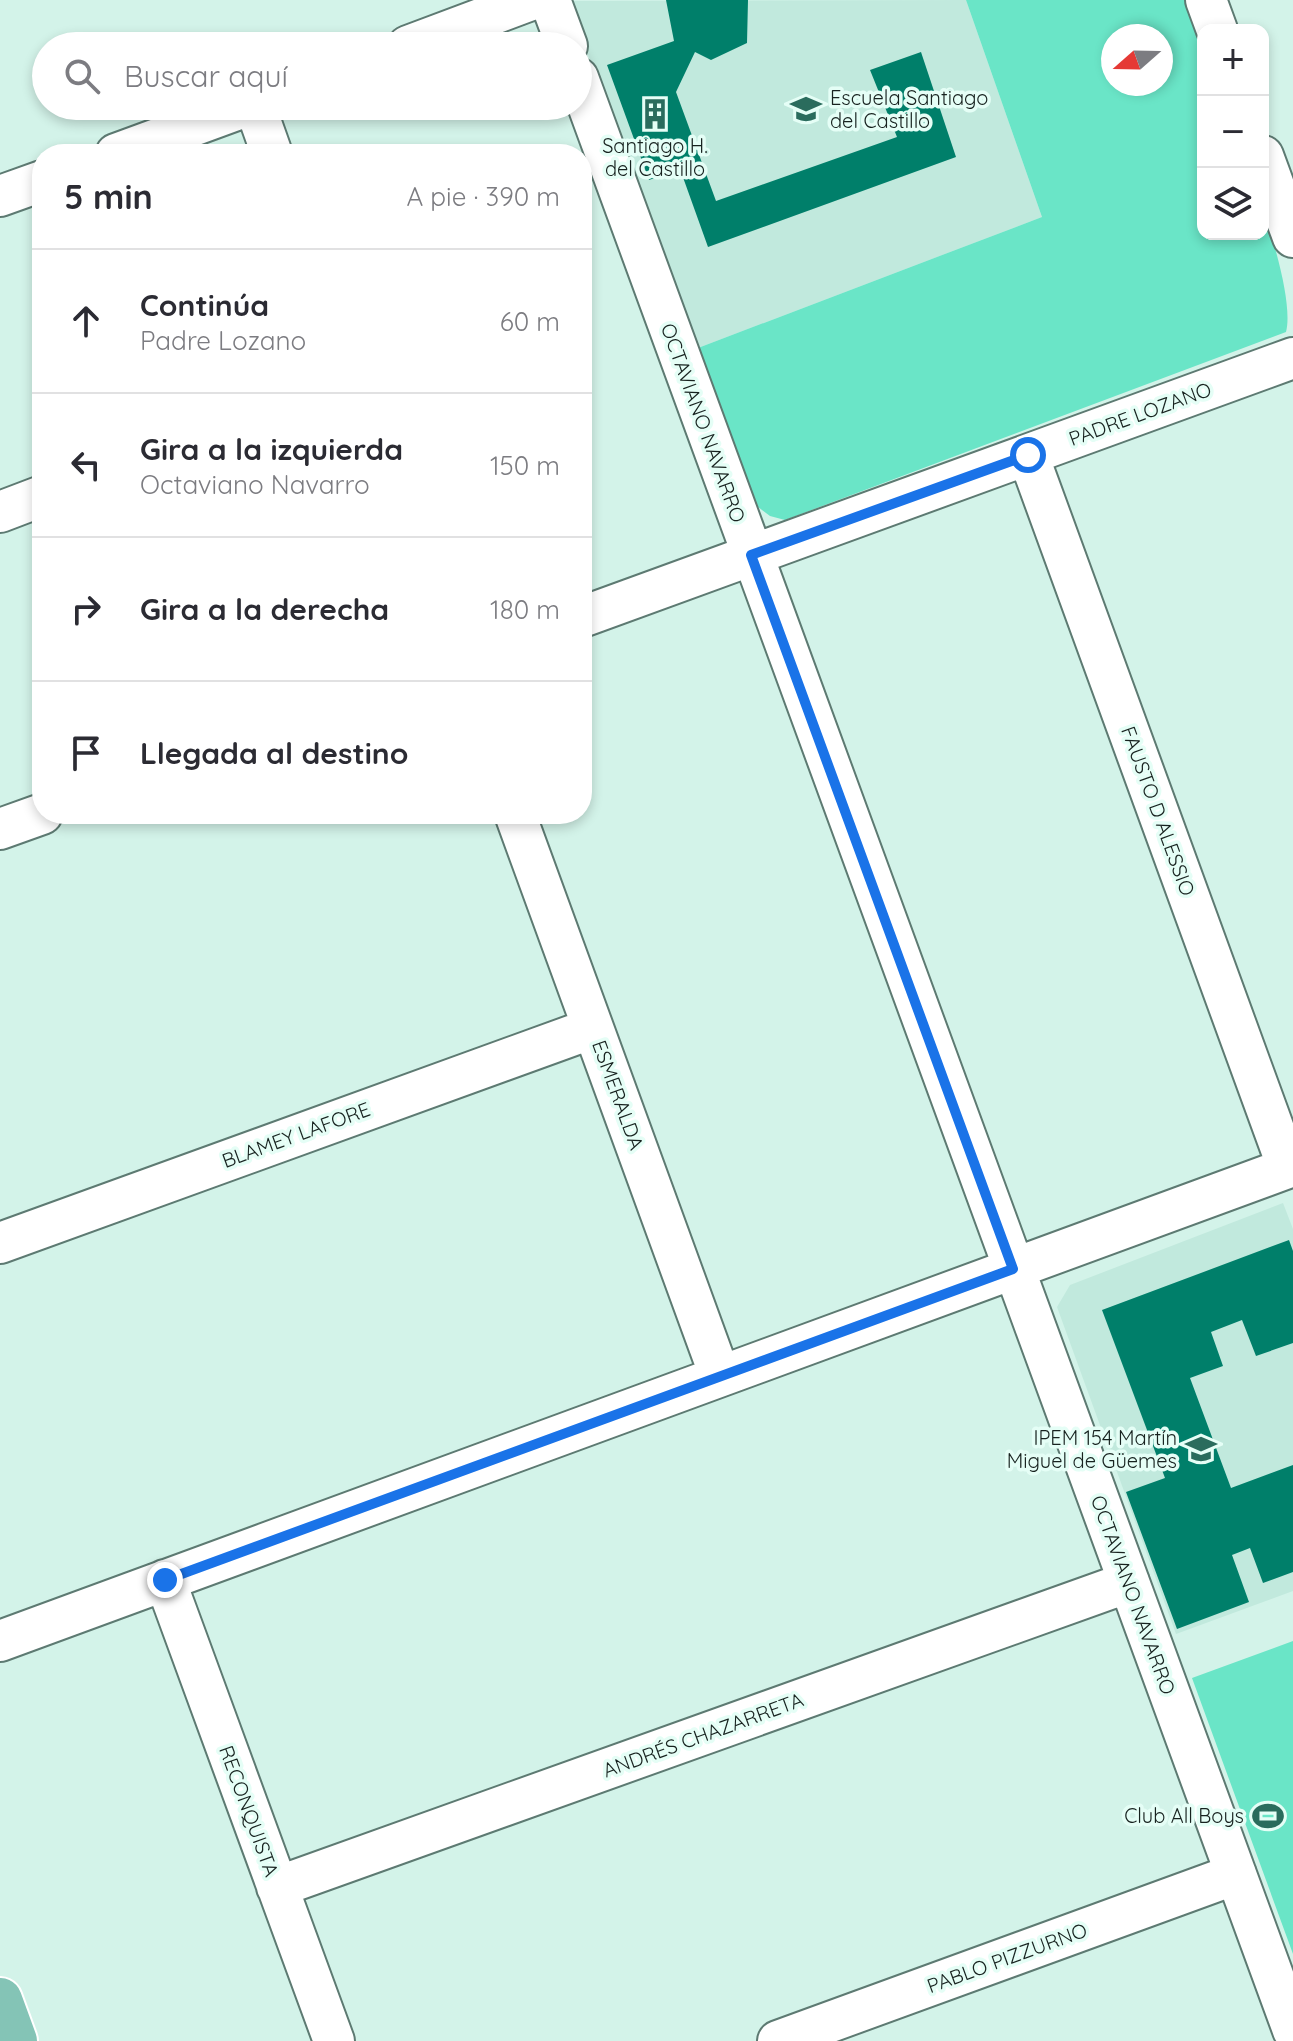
<!DOCTYPE html>
<html lang="es">
<head>
<meta charset="utf-8">
<style>
	:root { --surface:#fff; --page:#f2f2f3; --text:#2b2b33; --muted:#7c7c81; --line:#e1e1e2 }
	body { margin:0; font-family:Quicksand,sans-serif; background:var(--page); color:var(--text) }
	.controls { position:absolute; right:24px; top:24px; display:grid; overflow:hidden; border-radius:16px; box-shadow:0 4px 12px #0003 }
	.controls button { width:72px; height:72px; display:grid; place-items:center; padding:0; border:0; border-bottom:2px solid var(--line); background:var(--surface); color:var(--text); font:40px sans-serif }
	.compass { position:absolute; left:1101px; top:24px; width:72px; height:72px; border-radius:50%; background:var(--surface); box-shadow:0 4px 12px #0003; rotate:250deg }
	.stop { position:absolute; width:24px; height:24px; margin:-18px; border:6px solid #1a73e8; border-radius:50%; background:#fff }
	.stop.end { background:#1a73e8; border-color:#fff; box-shadow:0 2px 8px #0008 }
	.list { margin:0; padding:0; list-style:none }
	h2 { display:flex; justify-content:space-between; align-items:center; height:104px; margin:0; padding:0 32px; font-size:34px }
	h2 small { font-size:26px; font-weight:400; color:var(--muted) }
	.list li { display:grid; grid-template-columns:52px 1fr auto; gap:24px; align-items:center; box-sizing:border-box; height:144px; padding:0 32px; border-top:2px solid var(--line) }
	.list b { display:block; font-size:30px; white-space:nowrap }
	.list p { margin:0; font-size:26px; white-space:nowrap; color:var(--muted) }
	.list em { font-size:26px; font-style:normal; color:var(--muted) }
	.icon { flex:none; width:44px; height:44px; fill:none; stroke:currentColor; stroke-width:2; stroke-linecap:round; stroke-linejoin:round }
	.map { position:relative; flex:none; width:1293px; height:2041px; overflow:hidden }
	.search { position:absolute; background:var(--surface); box-shadow:0 4px 12px #0003; left:32px; top:32px; width:560px; height:88px; display:flex; align-items:center; gap:20px; box-sizing:border-box; padding:0 28px; border-radius:44px; color:var(--muted); font-size:30px }
	.panel { position:absolute; background:var(--surface); box-shadow:0 4px 12px #0003; left:32px; top:144px; width:560px; height:680px; border-radius:32px }
	.map>svg:first-child { display:block }
</style>
</head>
<body>
<div class="map">
<svg width="1293" height="2041" viewBox="0 0 1293 2041">
	<rect width="100%" height="100%" fill="#d3f3e9"/>
	<!-- built -->
	<path fill="#c1e9dd" d="M 966,0 L 1042,217 L 698,348 L 568,1 Z
		M 1283,1203 L 1293,1229 L 1293,1591 L 1176,1634 L 1057,1307 L 1070,1285 Z"/>
	<!-- green -->
	<path fill="#6ae5c7" fill-rule="evenodd" d="M 966,0 L 1186,0 L 1203,47 L 1203,234 L 1263,234 L 1263,211 C 1274,240 1293,306 1286,332 L 785,520 L 770,516 L 758,507 L 698,348 L 1042,217 ZM 1113,36 L 1161,36 L 1161,84 L 1113,84 Z
		M 1293,1641 L 1293,1954 L 1192,1678 Z"/>
	<!-- building -->
	<path fill="#007f6a" d="M 666,0 L 748,0 L 747,43 L 711,60 L 695,52 L 676,92 L 716,201 L 897,137 L 870,70 L 921,52 L 956,157 L 708,247 L 680,169 L 649,180 L 607,65 L 674,41 Z
		M 1289,1240 L 1293,1251 L 1293,1343 L 1256,1356 L 1242,1320 L 1211,1332 L 1223,1366 L 1190,1378 L 1231,1488 L 1293,1465 L 1293,1572 L 1263,1583 L 1250,1548 L 1232,1555 L 1249,1602 L 1177,1629 L 1126,1492 L 1165,1478 L 1102,1310 Z"/>
	<g fill="none" stroke-linecap="round" stroke-linejoin="round">
		<defs>
			<path id="minor" d="M 550,0 L 567,46
				M 1206,0 L 1217,30
				M 408,46 L 531,0
				M 578,78 L 1293,2030
				M 255,106 L 272,154
				M 116,154 L 247,106
				M 1263,156 L 1293,237
				M 0,196 L 42,181
				M 1028,455 L 1288,1168
				M 0,512 L 42,496
				M 582,617 L 1293,358
				M 515,814 L 720,1376
				M 0,829 L 42,814
				M 0,1243 L 593,1028
				M 165,1580 L 334,2041
				M 0,1641 L 1293,1166
				M 277,1887 L 1129,1582
				M 778,2041 L 1236,1874"/>
			<path id="major" d="M 0,2000 L 15,2041"/>
		</defs>
		<!-- minor casing -->
		<use href="#minor" stroke="#5d7a72" stroke-width="44"/>
		<!-- major casing -->
		<use href="#major" stroke="#fff" stroke-width="48"/>
		<!-- minor -->
		<use href="#minor" stroke="#fff" stroke-width="40"/>
		<!-- major -->
		<use href="#major" stroke="#84c4b6" stroke-width="44"/>
	</g>
	<g fill="none" stroke-linecap="round" stroke-linejoin="round">
		<!-- route -->
		<path stroke="#1a73e8" stroke-width="10" d="M 165,1580 L 1013,1269 L 751,555 L 1028,455"/>
	</g>
	<!-- icons -->
	<defs>
		<symbol id="school-bare" viewBox="-9 -9 18 18"><path d="M0-5L7-2L0 1L-7-2ZM-4 1L0 2.5L4 1V4Q0 6-4 4Z" fill="#2a6c5d" stroke="#e5fef6" stroke-width="2.5" paint-order="stroke"/></symbol>
		<symbol id="building-bare" viewBox="-9 -9 18 18"><path d="M-4-6H4V6H1V3H-1V6H-4ZM-2.5-4.3h1.7v1.8h-1.7ZM.8-4.3h1.7v1.8H.8ZM-2.5-1h1.7V.8h-1.7ZM.8-1h1.7V.8H.8Z" fill="#2a6c5d" stroke="#e5fef6" stroke-width="2.5" paint-order="stroke"/></symbol>
		<symbol id="stadium-bare" viewBox="-9 -9 18 18"><path d="M0-5a6.5 5 0 1 0 0 10a6.5 5 0 1 0 0-10ZM-3.5-1.8h7v3.6h-7Z" fill="#2a6c5d" stroke="#e5fef6" stroke-width="2.5" paint-order="stroke"/></symbol>
	</defs>
	<g fill-rule="evenodd">
		<use href="#school-bare" x="784" y="87" width="44" height="44"/>
		<use href="#building-bare" x="633" y="92" width="44" height="44"/>
		<use href="#school-bare" x="1179" y="1427" width="44" height="44"/>
		<use href="#stadium-bare" x="1246" y="1794" width="44" height="44"/>
	</g>
	<g text-anchor="middle" stroke-width="7" stroke-linejoin="round" paint-order="stroke">
		<!-- poi labels -->
		<g font-size="20" fill="#17221f" stroke="#e5fef6" text-anchor="end">
			<text x="830" y="105" text-anchor="start">Escuela Santiago<tspan x="830" dy="23">del Castillo</tspan></text>
			<text x="655" y="153" text-anchor="middle">Santiago H.<tspan x="655" dy="23">del Castillo</tspan></text>
			<text x="1177" y="1445">IPEM 154 Martín<tspan x="1177" dy="23">Miguel de Güemes</tspan></text>
			<text x="1244" y="1823">Club All Boys</text>
		</g>
		<!-- street labels -->
		<g font-size="20" fill="#17221f" stroke="#e5fef6">
			<text transform="translate(1140 414) rotate(-20)" y="7">PADRE LOZANO</text>
			<text transform="translate(703 423) rotate(70)" y="7">OCTAVIANO NAVARRO</text>
			<text transform="translate(1158 811) rotate(70)" y="7">FAUSTO D ALESSIO</text>
			<text transform="translate(618 1095) rotate(70)" y="7">ESMERALDA</text>
			<text transform="translate(296 1135) rotate(-20)" y="7">BLAMEY LAFORE</text>
			<text transform="translate(1133 1595) rotate(70)" y="7">OCTAVIANO NAVARRO</text>
			<text transform="translate(703 1735) rotate(-20)" y="7">ANDRÉS CHAZARRETA</text>
			<text transform="translate(249 1811) rotate(70)" y="7">RECONQUISTA</text>
			<text transform="translate(1007 1958) rotate(-20)" y="7">PABLO PIZZURNO</text>
		</g>
	</g>
</svg>
<div class="controls">
<button>+</button>
<button>−</button>
<button><svg class="icon" aria-label="layers" viewBox="0 0 24 24"><path d="M12 4l9 5-9 5-9-5zM3 14l9 5 9-5"/></svg></button>
</div>
<svg class="compass" viewBox="-18 -18 36 36"><path d="M0-13l5 13h-10z" fill="#e53935"/><path d="M0 13l5-13h-10z" fill="#7c7c81"/></svg>
<div class="stop" style="left:1028px;top:455px"></div>
<div class="stop end" style="left:165px;top:1580px"></div>
<div class="search"><svg class="icon" aria-label="search" viewBox="0 0 24 24"><circle cx="10" cy="10" r="6"/><path d="M15 15l6 6"/></svg>Buscar aquí</div>
<section class="panel">
<h2>5 min<small>A pie · 390 m</small></h2>
<ul class="list">
<li><svg class="icon" aria-label="ahead" viewBox="0 0 24 24"><path d="M12 20V5M6 11l6-6 6 6"/></svg><div><b>Continúa</b><p>Padre Lozano</p></div><em>60 m</em></li>
<li><svg class="icon" aria-label="left" viewBox="0 0 24 24"><path d="M17 20v-9H6M10 6l-5 5 5 5"/></svg><div><b>Gira a la izquierda</b><p>Octaviano Navarro</p></div><em>150 m</em></li>
<li><svg class="icon" aria-label="right" viewBox="0 0 24 24"><path d="M7 20v-9h11M14 6l5 5-5 5"/></svg><div><b>Gira a la derecha</b></div><em>180 m</em></li>
<li><svg class="icon" aria-label="arrive" viewBox="0 0 24 24"><path d="M6 21V4h12l-3 4 3 4H6"/></svg><div><b>Llegada al destino</b></div></li>
</ul>
</section>
</div>
</body>
</html>
